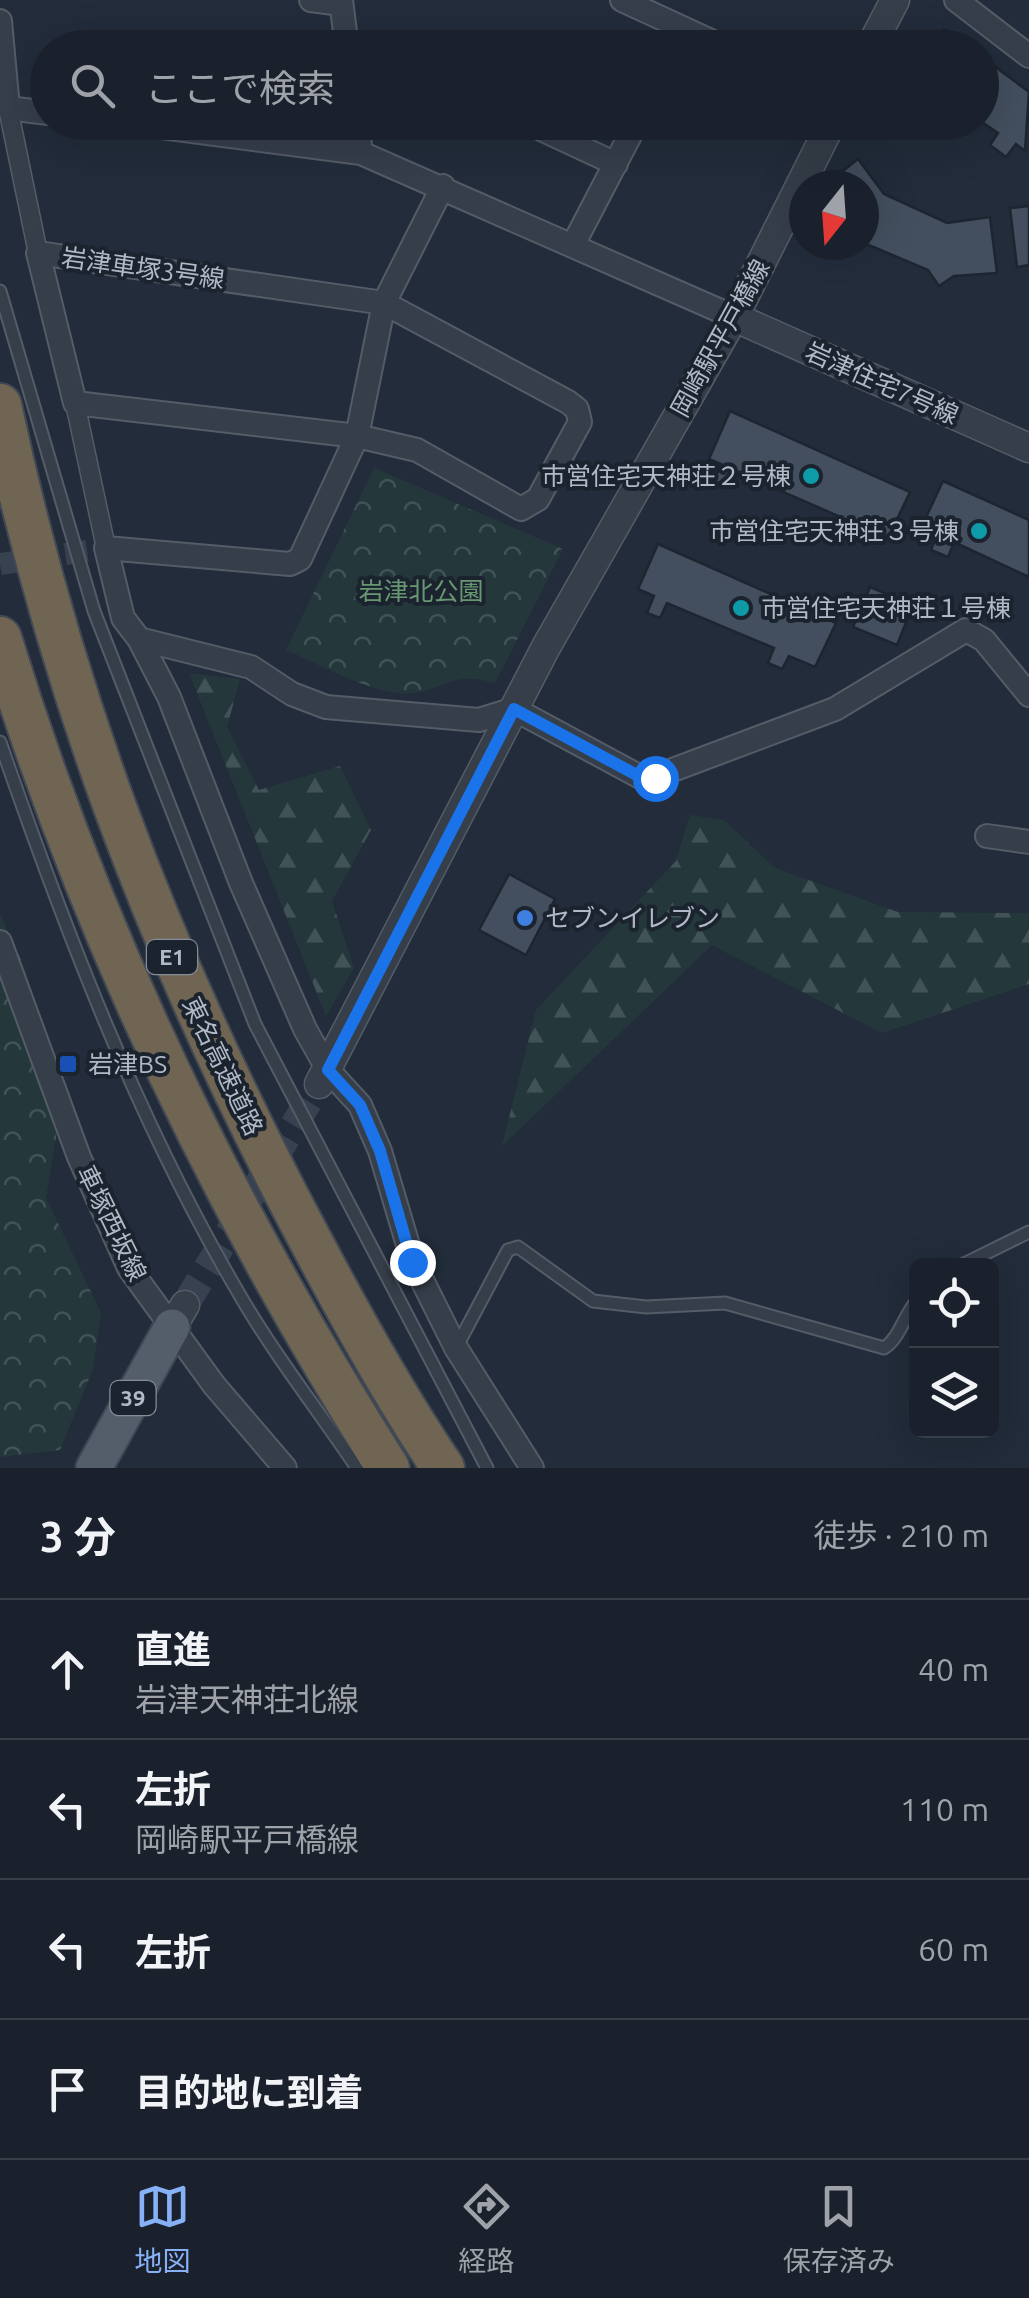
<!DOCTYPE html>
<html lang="ja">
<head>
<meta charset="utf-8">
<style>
	:root { --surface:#1a212c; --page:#272e38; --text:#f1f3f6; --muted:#9fa3a9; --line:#383e48; --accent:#87b1f6 }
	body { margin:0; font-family:Ubuntu,"Noto Sans JP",sans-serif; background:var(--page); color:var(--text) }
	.controls { position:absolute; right:30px; bottom:30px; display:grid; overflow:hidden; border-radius:15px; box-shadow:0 10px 40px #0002 }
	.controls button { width:90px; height:90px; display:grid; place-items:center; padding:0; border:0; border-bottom:2px solid var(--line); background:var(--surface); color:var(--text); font:50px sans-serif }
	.compass { position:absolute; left:789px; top:170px; width:90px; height:90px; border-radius:50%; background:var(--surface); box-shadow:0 10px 40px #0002; rotate:197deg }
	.stop { position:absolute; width:30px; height:30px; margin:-22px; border:8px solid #1a73e8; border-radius:50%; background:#fff }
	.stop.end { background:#1a73e8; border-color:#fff; box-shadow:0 2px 10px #0008 }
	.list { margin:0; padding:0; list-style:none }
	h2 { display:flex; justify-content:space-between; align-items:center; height:130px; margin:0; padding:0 40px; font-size:42px }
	h2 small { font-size:32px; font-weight:400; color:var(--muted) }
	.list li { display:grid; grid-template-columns:65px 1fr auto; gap:30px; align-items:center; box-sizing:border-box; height:140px; padding:0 40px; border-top:2px solid var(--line) }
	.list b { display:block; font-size:38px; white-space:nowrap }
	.list p { margin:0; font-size:32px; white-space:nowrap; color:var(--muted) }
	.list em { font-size:32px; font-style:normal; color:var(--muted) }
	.icon { flex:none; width:55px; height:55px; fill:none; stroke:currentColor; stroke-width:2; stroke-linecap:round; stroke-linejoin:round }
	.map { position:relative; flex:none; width:1029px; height:1468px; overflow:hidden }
	.search { position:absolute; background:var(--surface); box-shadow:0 10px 40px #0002; left:30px; right:30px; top:30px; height:110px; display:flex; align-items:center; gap:25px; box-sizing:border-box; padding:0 35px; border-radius:55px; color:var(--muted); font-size:38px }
	.sheet { height:690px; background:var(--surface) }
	nav { display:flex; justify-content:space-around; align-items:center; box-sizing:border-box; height:140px; border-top:2px solid var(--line); background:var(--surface); font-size:28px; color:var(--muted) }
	nav a { display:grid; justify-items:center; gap:5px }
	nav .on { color:var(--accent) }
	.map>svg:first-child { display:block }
</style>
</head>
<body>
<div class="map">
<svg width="1029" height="1468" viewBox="0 0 1029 1468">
	<defs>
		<pattern id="forest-firs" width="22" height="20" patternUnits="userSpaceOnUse" patternTransform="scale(2.5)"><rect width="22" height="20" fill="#24383b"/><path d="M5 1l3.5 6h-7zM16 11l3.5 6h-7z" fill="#415356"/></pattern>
		<pattern id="park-crowns" width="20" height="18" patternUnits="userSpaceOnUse" patternTransform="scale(2.5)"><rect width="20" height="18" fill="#24383b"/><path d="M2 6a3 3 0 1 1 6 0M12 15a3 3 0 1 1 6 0" fill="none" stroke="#415356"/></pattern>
	</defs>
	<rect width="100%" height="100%" fill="#222c3a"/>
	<!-- forest -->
	<path fill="url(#forest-firs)" d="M 189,673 L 240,679 L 227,727 L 259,790 L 340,766 L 371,830 L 332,901 L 354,968 L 326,1016 Z
		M 690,815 L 724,820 L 775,868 L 898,912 L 1029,913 L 1029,984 L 882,1033 L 712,945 L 502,1146 L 536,1010 L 676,861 Z"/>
	<!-- park -->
	<path fill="url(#park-crowns)" d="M 374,468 L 563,549 L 495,683 C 451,671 451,687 412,693 C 379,698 317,663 286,650 Z
		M 0,914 L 24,966 L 63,1095 L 46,1198 L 101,1313 L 93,1369 L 60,1450 L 0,1457 Z"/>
	<!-- building -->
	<path fill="#434f5e" stroke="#1d2531" stroke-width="2.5" d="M 944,29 L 969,48 L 932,48 Z
		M 982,57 L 1029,92 L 1025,151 L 1016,144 L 1006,157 L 990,145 L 998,133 L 982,122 Z
		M 858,159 L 884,194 L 947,223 L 990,217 L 997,273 L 954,276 L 939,286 L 928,270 L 864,243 L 864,185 L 825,185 Z
		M 1029,206 L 1029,265 L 1017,267 L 1010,208 Z
		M 730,411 L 910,492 L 888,538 L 871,530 L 865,544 L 848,536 L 854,523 L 738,472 L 732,488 L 714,481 L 721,464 L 709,459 Z
		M 943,481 L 1029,520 L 1029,577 L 954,542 L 948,557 L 931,550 L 937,535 L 921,528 Z
		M 658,544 L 836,623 L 815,667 L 789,656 L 782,669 L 768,663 L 774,648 L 667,603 L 660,618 L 647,613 L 654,596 L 638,589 Z
		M 870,587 L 913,605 L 897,645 L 853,627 Z
		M 509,874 L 555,899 L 526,955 L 479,930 Z"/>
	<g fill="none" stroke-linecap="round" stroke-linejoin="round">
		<!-- minor-tunnel -->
		<path stroke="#37414f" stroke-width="22" stroke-dasharray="22 11" stroke-linecap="butt" d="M 0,564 L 106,548"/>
		<!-- tertiary-tunnel -->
		<path stroke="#37414f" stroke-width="28" stroke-dasharray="28 14" stroke-linecap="butt" d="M 185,1305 L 319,1084"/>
		<defs>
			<path id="service" d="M 0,291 L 94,611 L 255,1024 L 487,1468
				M 0,742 C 65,930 137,1120 238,1292 C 273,1353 318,1410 357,1468
				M 960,1266 L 1029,1232
				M 456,1348 L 508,1250 L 518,1247 L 593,1301 L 646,1307 L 725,1303 L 884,1348 C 899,1339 904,1316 916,1302"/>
			<path id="pedestrian" d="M 8,108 L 38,253
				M 75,403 L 106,548"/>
			<path id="minor" d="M 311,0 L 341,4
				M 341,0 L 347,48
				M 622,0 L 726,48
				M 956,0 L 1029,56
				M 0,21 L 8,108 L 48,113
				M 123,122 L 361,153 L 734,317
				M 357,122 L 361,153
				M 526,122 L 616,164
				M 443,186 L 384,303 L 357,436 L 300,559 L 290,564 L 106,548 L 123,618 L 139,639 L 251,667 L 292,694 L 326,707 L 479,720 L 514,709 L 646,780 L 835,709 L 966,630 L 984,640 L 1029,695
				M 573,245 L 637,122
				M 38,253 L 384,303 L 568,402 L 577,409 L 580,422 L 538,499 L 521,509 L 417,450 L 357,436 L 75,403 Z
				M 139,639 L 169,697 L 241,883 L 305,1029 L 328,1070 L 360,1105 L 380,1151 L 413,1262 L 456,1348 L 532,1468
				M 987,836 L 1029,842
				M 0,942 L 79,1157 L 129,1268 L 214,1385 L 285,1468"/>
			<path id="tertiary" d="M 870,48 L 895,0
				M 734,317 L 1029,448
				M 319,1084 L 546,647 L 734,317 L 832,122
				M 172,1327 L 185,1305"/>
			<path id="primary" d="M 94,1468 L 172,1327"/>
			<path id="motorway" d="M 0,405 C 60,689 153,935 285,1192 C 334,1286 384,1380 443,1468
				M 0,638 C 90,933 223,1207 388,1468"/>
		</defs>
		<!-- service casing -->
		<use href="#service" stroke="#545c68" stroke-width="15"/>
		<!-- pedestrian casing -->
		<use href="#pedestrian" stroke="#545c68" stroke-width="21"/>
		<!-- minor casing -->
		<use href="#minor" stroke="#545c68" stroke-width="26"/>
		<!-- tertiary casing -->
		<use href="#tertiary" stroke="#545c68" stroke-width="31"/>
		<!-- primary casing -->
		<use href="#primary" stroke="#3f4753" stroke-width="39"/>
		<!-- motorway casing -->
		<use href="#motorway" stroke="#414955" stroke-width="46"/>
		<!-- service -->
		<use href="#service" stroke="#363e4a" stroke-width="11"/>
		<!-- pedestrian -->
		<use href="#pedestrian" stroke="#363e4a" stroke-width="18"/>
		<!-- minor -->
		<use href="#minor" stroke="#363e4a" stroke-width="22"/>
		<!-- tertiary -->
		<use href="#tertiary" stroke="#363e4a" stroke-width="28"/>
		<!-- primary -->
		<use href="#primary" stroke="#545d6a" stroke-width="35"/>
		<!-- motorway -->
		<use href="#motorway" stroke="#706553" stroke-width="42"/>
	</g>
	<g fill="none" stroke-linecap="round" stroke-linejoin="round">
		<!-- route -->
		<path stroke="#1a73e8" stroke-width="12" d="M 412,1262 L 380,1151 L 360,1105 L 328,1070 L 514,709 L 646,780 L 655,778"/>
	</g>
	<!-- markers -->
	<g fill="#0f9aa8" stroke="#1b232f" stroke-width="4">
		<circle cx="811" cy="476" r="10"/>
		<circle cx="979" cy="531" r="10"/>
		<circle cx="741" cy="608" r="10"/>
	</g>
	<circle fill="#3f7fe0" stroke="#1b232f" stroke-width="4" cx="525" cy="918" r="10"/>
	<rect fill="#1a4fb4" stroke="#1b232f" stroke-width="4" x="58" y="1054" width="20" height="20" rx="5"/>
	<g text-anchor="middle" stroke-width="8" stroke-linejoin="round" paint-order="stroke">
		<!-- shield labels -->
		<g fill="#1b232f" stroke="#848c99" stroke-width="2.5">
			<rect x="147" y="940" width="50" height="34" rx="8"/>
			<rect x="110.5" y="1381" width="45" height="34" rx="8"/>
		</g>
		<g font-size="22" font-weight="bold" fill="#b1b9c6">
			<text x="172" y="965">E1</text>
			<text x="133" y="1406">39</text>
		</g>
		<!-- street labels -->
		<g font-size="25" fill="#b1b9c6" stroke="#1b232f">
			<text transform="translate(143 268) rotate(8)" y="9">岩津車塚3号線</text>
			<text transform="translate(720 338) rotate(-61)" y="9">岡崎駅平戸橋線</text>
			<text transform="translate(882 383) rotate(24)" y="9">岩津住宅7号線</text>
			<text transform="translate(223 1066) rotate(64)" y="9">東名高速道路</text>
			<text transform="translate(112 1223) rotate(64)" y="9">車塚西坂線</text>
		</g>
		<!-- poi labels -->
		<g font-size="25" fill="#b1b9c6" stroke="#1b232f" text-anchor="start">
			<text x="791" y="485" text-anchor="end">市営住宅天神荘２号棟</text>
			<text x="959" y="540" text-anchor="end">市営住宅天神荘３号棟</text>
			<text x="761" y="617">市営住宅天神荘１号棟</text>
			<text x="545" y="927">セブンイレブン</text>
			<text x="88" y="1073">岩津BS</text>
		</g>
		<!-- park labels -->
		<g font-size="25" fill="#689773" stroke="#1b232f">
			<text x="421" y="600">岩津北公園</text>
		</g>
	</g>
</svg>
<div class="controls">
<button><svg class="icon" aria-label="locate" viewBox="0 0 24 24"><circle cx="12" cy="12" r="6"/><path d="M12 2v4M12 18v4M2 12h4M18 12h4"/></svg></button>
<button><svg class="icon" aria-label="layers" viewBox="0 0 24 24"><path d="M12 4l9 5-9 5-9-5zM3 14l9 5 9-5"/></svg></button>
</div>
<svg class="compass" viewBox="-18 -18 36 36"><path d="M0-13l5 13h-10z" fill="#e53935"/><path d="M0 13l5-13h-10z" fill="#9fa3a9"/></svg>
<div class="stop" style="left:655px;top:778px"></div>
<div class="stop end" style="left:412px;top:1262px"></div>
<div class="search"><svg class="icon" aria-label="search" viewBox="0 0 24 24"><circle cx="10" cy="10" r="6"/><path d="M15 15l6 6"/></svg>ここで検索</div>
</div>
<section class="sheet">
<h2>3 分<small>徒歩 · 210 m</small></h2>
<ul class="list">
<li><svg class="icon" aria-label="ahead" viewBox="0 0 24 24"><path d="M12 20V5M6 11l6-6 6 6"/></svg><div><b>直進</b><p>岩津天神荘北線</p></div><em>40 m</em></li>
<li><svg class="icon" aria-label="left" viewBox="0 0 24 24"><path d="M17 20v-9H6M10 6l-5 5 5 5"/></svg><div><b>左折</b><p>岡崎駅平戸橋線</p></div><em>110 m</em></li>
<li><svg class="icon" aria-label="left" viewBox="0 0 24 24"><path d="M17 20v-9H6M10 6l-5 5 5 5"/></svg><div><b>左折</b></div><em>60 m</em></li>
<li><svg class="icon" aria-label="arrive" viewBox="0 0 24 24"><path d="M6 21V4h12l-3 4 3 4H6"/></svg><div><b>目的地に到着</b></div></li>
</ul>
</section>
<nav>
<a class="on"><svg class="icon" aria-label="map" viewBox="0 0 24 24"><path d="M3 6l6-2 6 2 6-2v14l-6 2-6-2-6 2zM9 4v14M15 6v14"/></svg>地図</a>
<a><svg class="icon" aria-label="directions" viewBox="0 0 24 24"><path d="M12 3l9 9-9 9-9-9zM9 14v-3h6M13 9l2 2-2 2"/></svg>経路</a>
<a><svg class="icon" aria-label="saved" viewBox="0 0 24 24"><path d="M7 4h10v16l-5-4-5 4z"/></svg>保存済み</a>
</nav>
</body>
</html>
